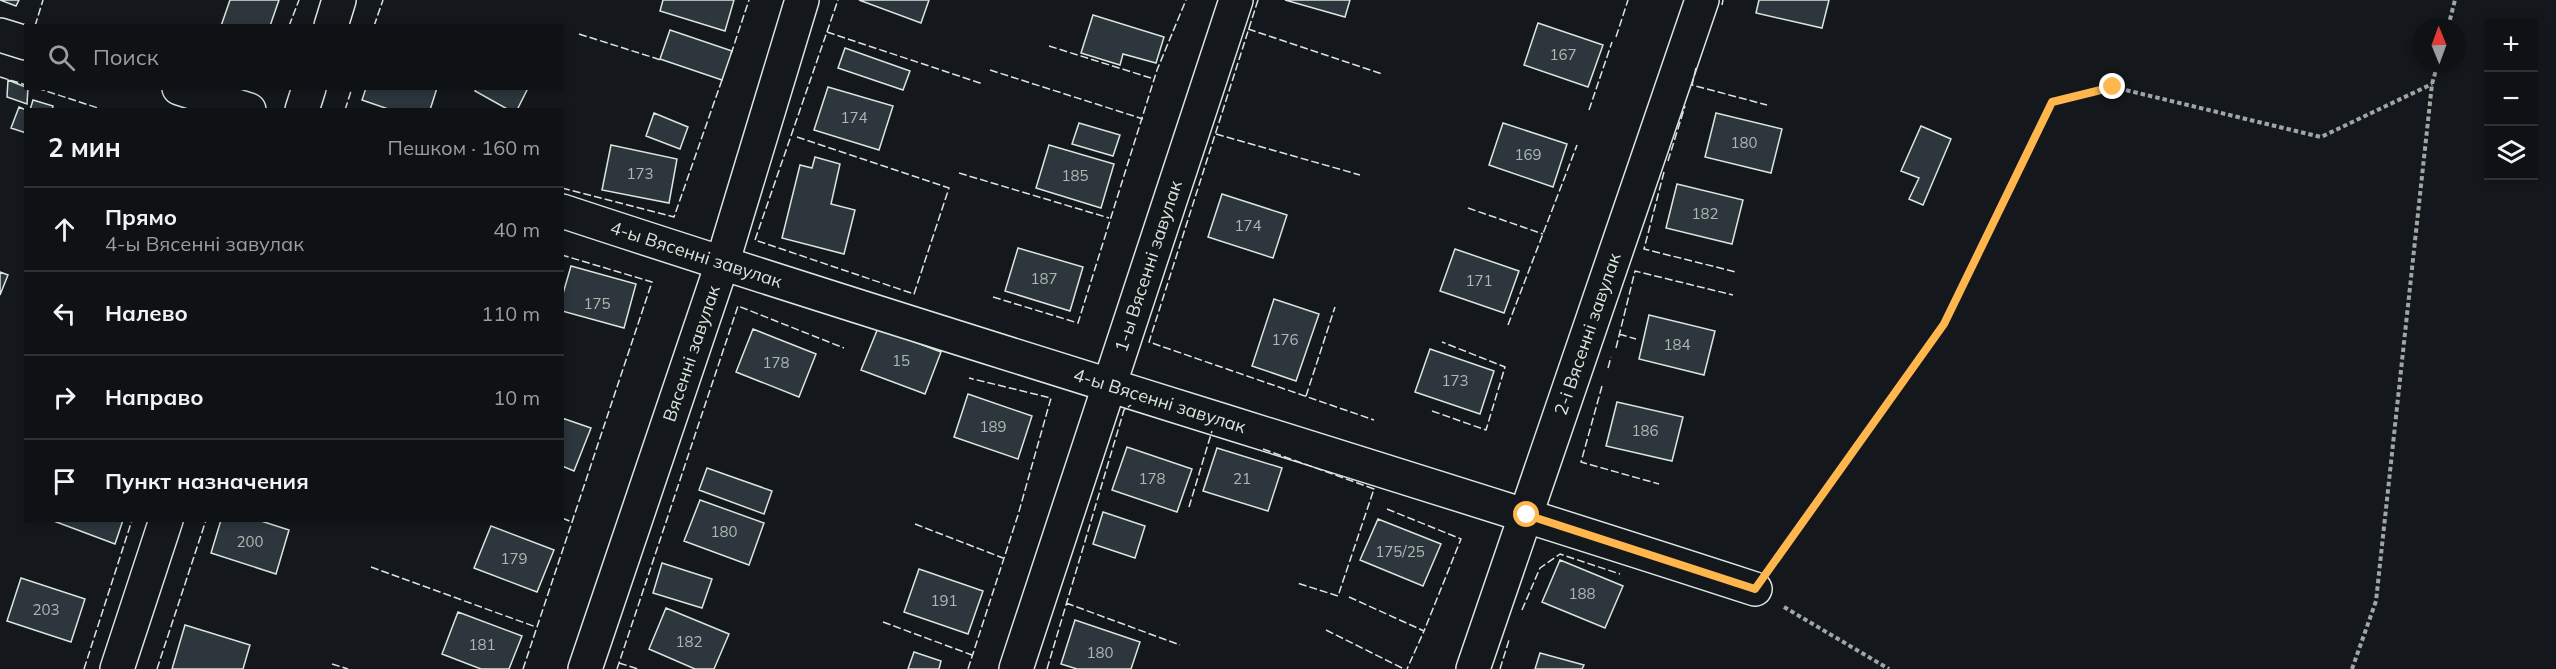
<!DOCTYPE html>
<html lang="ru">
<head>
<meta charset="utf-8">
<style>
	:root { --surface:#0f1215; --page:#1d2022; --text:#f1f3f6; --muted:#9b9ea0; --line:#2f3234 }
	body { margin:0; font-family:Mulish,sans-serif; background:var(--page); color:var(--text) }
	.controls { position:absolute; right:18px; top:18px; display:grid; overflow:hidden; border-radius:0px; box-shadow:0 3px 9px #0003 }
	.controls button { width:54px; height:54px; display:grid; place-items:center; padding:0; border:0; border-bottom:2px solid var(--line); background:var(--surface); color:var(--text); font:30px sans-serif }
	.compass { position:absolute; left:2412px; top:18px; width:54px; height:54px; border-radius:50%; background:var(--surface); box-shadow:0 3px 9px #0003; rotate:359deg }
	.stop { position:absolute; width:18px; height:18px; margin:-14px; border:4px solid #ffb74d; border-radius:50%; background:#fff }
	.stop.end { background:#ffb74d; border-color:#fff; box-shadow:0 2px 6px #0008 }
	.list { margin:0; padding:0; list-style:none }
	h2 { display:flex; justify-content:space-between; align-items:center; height:78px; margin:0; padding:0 24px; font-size:26px }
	h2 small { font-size:20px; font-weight:400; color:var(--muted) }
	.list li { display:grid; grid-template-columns:39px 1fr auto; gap:18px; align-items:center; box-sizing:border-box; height:84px; padding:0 24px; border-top:2px solid var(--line) }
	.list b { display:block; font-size:22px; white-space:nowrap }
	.list p { margin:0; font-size:20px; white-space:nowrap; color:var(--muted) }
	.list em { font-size:20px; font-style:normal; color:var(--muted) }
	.icon { flex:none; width:33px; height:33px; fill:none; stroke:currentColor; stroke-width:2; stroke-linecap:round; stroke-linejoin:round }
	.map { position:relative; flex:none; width:2556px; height:669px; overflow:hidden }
	.search { position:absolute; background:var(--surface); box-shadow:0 3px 9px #0003; left:24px; top:24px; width:540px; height:66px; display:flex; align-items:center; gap:15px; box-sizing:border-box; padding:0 21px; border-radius:0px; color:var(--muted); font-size:22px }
	.panel { position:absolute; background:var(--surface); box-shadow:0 3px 9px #0003; left:24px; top:108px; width:540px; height:414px; border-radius:0px }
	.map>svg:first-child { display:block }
</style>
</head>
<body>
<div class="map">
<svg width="2556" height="669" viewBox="0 0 2556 669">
	<rect width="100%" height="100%" fill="#14181c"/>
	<!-- building -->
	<path fill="#2c363c" stroke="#d8e6dc" stroke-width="1.5" d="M 0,0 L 19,0 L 16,6 Z
		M 230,0 L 279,0 L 270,26 L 221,26 Z
		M 663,0 L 734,0 L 725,31 L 660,11 Z
		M 859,0 L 929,0 L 921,23 Z
		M 1285,0 L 1350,0 L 1345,17 Z
		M 1759,0 L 1829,0 L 1822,28 L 1756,13 Z
		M 1093,15 L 1164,37 L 1156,63 L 1123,54 L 1120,65 L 1081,53 Z
		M 1538,23 L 1603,45 L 1588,87 L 1524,65 Z
		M 670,30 L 732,51 L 722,80 L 660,59 Z
		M 845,48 L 910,71 L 903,90 L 838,68 Z
		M 8,80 L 28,88 L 27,104 L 7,97 Z
		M 828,87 L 893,106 L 879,150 L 814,130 Z
		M 366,88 L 437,88 L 430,110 L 391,110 L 362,100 Z
		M 477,88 L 528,88 L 517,110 L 509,110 L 475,91 Z
		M 33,100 L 53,106 L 52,110 L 30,110 Z
		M 19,107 L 26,110 L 26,133 L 11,128 Z
		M 654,113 L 688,127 L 680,149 L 646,136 Z
		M 1716,113 L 1782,129 L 1771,173 L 1705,157 Z
		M 1079,123 L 1120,135 L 1113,156 L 1072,144 Z
		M 1503,123 L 1567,144 L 1553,187 L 1489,165 Z
		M 1921,126 L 1951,139 L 1923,205 L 1909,199 L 1919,178 L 1901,171 Z
		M 611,145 L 677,159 L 669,203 L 602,190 Z
		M 1049,145 L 1114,164 L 1101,208 L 1036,188 Z
		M 815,157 L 840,164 L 831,204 L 855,210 L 844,254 L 782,238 L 800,165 L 812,168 Z
		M 1677,184 L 1743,200 L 1732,244 L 1666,228 Z
		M 1222,194 L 1287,215 L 1273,258 L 1208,237 Z
		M 1018,248 L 1083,267 L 1070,311 L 1005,291 Z
		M 1455,249 L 1519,271 L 1504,313 L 1440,291 Z
		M 571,266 L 636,284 L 624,328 L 562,311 L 562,297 Z
		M 0,272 L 8,275 L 0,295 Z
		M 1274,299 L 1319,314 L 1296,381 L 1252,366 Z
		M 1649,315 L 1715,331 L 1704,375 L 1639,359 Z
		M 878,328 L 941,352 L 925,394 L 861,370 Z
		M 753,329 L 816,354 L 799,397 L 736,372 Z
		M 1430,349 L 1494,371 L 1480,414 L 1415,392 Z
		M 968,394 L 1032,416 L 1018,459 L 954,437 Z
		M 1617,402 L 1683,417 L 1672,461 L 1606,446 Z
		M 562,418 L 591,428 L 574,471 L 562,466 Z
		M 1127,447 L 1192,469 L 1177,512 L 1112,490 Z
		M 1217,448 L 1282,468 L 1268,511 L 1203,491 Z
		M 707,468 L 772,491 L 764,514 L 699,490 Z
		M 700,500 L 764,523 L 749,565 L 684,541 Z
		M 1103,512 L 1145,526 L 1135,558 L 1093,544 Z
		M 1378,519 L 1441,544 L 1423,586 L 1360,560 Z
		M 51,520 L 123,520 L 115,544 Z
		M 221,520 L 258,520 L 289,530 L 276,574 L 211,553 Z
		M 491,526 L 554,550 L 537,592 L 474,568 Z
		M 1560,560 L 1623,586 L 1605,628 L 1542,602 Z
		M 662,563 L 712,579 L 702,608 L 653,593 Z
		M 919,569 L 983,591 L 968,634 L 904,612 Z
		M 21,578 L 85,599 L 71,642 L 7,621 Z
		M 666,608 L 729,634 L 714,669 L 695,669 L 649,649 Z
		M 458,612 L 522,636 L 509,669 L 481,669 L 442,654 Z
		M 1075,620 L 1140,642 L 1131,669 L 1077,669 L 1061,664 Z
		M 185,625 L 250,645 L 243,669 L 172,669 Z
		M 914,652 L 941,661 L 939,669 L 908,669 Z
		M 1540,653 L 1584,665 L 1582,669 L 1535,669 Z"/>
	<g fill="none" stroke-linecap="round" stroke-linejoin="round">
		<defs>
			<g id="minor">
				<path d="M 331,26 L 339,0"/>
				<path d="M 0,35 L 26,43"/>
				<path d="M 179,88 L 249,110"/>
				<path d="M 302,110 L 309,88"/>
				<path id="s1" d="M 562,211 C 959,342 1359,460 1755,589"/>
				<path d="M 117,669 L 166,520"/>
				<path id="s2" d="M 585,669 L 722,264 L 802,0"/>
				<path id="s3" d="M 1016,669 L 1236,0"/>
				<path id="s4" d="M 1473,669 L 1702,0"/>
			</g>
		</defs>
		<!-- minor casing -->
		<use href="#minor" stroke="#d8e6dc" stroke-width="36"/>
		<!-- path -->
		<path stroke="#9da8a2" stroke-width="4" stroke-dasharray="4.5 3" stroke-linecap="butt" d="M 2448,27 L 2455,0
			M 1775,562 L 1944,324 L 2052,102 L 2113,87 L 2321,137 L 2432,84
			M 1784,607 L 1889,669
			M 2352,669 L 2376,601 L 2432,84 L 2438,63"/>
		<!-- minor -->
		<use href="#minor" stroke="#14181c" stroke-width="33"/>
		<!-- fence -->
		<path stroke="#d8e6dc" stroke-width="1.5" stroke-dasharray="8 3" stroke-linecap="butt" d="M 1258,0 L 1149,342 L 1374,420
			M 1722,5 L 1723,0
			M 35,26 L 43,0
			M 289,26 L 299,0
			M 374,26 L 383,0
			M 1248,29 L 1382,74
			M 827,32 L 983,84
			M 579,34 L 661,60
			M 1616,37 L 1628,0
			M 1049,46 L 1154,79
			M 731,54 L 749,0
			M 1696,68 L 1692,85 L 1767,105
			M 990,70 L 1143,119
			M 0,77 L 26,85
			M 37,88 L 104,110
			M 345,110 L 352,88
			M 1589,110 L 1612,42
			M 1216,134 L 1360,175
			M 797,137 L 949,188 L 914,294 L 755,240 L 838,0
			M 1668,161 L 1685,106
			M 1664,172 L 1644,249 L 1736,272
			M 959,173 L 1109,218
			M 562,188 L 674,217 L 723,77
			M 1468,208 L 1543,234
			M 993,297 L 1078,323 L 1157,70 L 1186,0
			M 1508,325 L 1577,145
			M 1619,334 L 1636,339
			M 1616,348 L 1635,271 L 1733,295
			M 1608,368 L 1611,357
			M 1602,386 L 1581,462 L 1659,484
			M 1306,396 L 1335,307
			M 1432,411 L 1486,430 L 1505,367 L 1442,342
			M 1263,449 L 1374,489 L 1338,596 L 1297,583
			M 1189,507 L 1212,431
			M 1387,509 L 1461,539 L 1424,631
			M 562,518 L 572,522
			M 915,524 L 1003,558
			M 371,567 L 536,627
			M 1349,597 L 1424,631 L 1407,669
			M 1066,603 L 1180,645
			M 1522,610 L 1540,568 L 1560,554 L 1620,574
			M 883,622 L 972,655
			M 1326,630 L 1404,669
			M 619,663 L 638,669
			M 332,664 L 348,669
			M 84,669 L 132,520
			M 157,669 L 206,520
			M 523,669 L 652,282 L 562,255
			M 617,669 L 738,306 L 844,348
			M 968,669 L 1018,515 L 1051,398 L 969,378
			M 1047,669 L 1124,410 L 1131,405
			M 1500,669 L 1509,640"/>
	</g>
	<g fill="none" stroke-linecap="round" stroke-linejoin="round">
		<!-- route -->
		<path stroke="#ffb74d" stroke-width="8" d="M 1527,515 L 1755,589 L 1944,324 L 2052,102 L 2113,87"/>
	</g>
	<g text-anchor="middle" stroke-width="4.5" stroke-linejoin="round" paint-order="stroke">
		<!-- number labels -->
		<g font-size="15" fill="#adbab4">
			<text x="1563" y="60">167</text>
			<text x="854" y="123">174</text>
			<text x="1744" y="148">180</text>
			<text x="1528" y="160">169</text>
			<text x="640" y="179">173</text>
			<text x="1075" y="181">185</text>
			<text x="1705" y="219">182</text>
			<text x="1248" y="231">174</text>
			<text x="1044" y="284">187</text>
			<text x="1479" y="286">171</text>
			<text x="597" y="309">175</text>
			<text x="1285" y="345">176</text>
			<text x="1677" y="350">184</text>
			<text x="901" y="366">15</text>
			<text x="776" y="368">178</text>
			<text x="1455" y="386">173</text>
			<text x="993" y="432">189</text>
			<text x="1645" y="436">186</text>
			<text x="1152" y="484">178</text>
			<text x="1242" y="484">21</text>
			<text x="724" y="537">180</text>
			<text x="250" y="547">200</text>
			<text x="1400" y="557">175/25</text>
			<text x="514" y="564">179</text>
			<text x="1582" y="599">188</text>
			<text x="944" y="606">191</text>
			<text x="46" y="615">203</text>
			<text x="689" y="647">182</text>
			<text x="482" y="650">181</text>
			<text x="1100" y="658">180</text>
		</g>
		<!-- street labels -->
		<g font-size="18" fill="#d8e6dc" stroke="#14181c">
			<text dy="6" stroke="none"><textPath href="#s1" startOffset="141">4-ы Вясенні завулак</textPath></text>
			<text dy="6" stroke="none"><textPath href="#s3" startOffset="424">1-ы Вясенні завулак</textPath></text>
			<text dy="6" stroke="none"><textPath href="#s4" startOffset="354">2-і Вясенні завулак</textPath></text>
			<text dy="6" stroke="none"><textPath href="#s2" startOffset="333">Вясенні завулак</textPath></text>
			<text dy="6" stroke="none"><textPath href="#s1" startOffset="627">4-ы Вясенні завулак</textPath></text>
		</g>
	</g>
</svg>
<div class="controls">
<button>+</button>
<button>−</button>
<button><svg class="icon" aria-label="layers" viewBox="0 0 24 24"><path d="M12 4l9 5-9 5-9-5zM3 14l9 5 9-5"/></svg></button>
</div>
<svg class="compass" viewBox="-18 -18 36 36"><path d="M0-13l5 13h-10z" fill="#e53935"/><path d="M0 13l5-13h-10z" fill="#9b9ea0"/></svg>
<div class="stop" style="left:1527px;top:515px"></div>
<div class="stop end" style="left:2113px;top:87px"></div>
<div class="search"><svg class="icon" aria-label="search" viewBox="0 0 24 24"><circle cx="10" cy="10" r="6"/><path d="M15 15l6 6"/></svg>Поиск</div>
<section class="panel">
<h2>2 мин<small>Пешком · 160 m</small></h2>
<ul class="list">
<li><svg class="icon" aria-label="ahead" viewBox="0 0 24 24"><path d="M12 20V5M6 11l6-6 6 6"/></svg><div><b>Прямо</b><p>4-ы Вясенні завулак</p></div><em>40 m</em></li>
<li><svg class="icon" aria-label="left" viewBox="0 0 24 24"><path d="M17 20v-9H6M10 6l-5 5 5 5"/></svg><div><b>Налево</b></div><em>110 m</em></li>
<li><svg class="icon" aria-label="right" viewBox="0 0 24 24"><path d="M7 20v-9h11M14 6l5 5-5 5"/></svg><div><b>Направо</b></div><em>10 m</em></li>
<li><svg class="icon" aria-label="arrive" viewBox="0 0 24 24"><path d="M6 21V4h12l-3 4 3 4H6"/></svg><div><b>Пункт назначения</b></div></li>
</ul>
</section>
</div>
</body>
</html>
